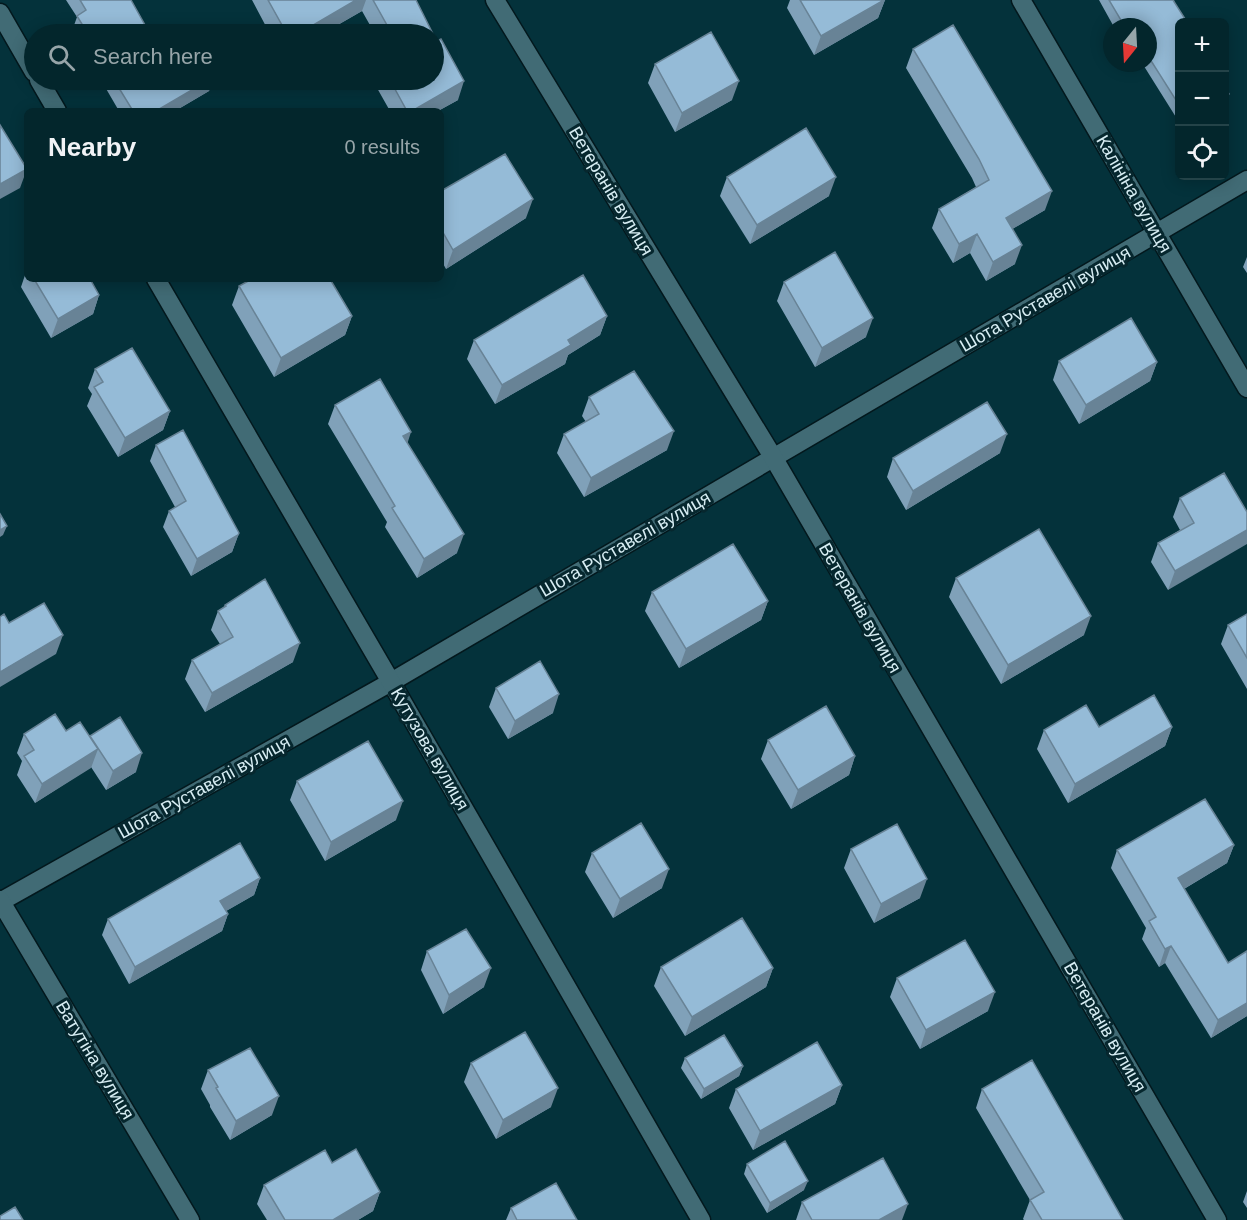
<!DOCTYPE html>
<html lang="en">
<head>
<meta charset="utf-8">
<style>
	:root { --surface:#03262c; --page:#0d2e34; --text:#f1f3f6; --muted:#97a5a9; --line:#244348 }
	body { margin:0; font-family:Helvetica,sans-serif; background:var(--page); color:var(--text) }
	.controls { position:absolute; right:18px; top:18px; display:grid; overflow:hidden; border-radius:9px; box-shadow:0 3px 15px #0003 }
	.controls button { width:54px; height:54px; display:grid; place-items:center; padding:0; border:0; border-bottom:2px solid var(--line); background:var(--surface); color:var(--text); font:30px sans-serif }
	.compass { position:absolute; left:1103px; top:18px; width:54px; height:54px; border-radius:50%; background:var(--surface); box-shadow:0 3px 15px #0003; rotate:198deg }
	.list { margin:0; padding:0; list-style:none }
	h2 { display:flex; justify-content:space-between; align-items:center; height:78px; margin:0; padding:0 24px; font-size:26px }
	h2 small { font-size:20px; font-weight:400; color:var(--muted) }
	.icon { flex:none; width:33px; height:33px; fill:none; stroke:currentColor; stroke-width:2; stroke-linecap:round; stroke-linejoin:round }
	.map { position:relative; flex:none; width:1247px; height:1220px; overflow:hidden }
	.search { position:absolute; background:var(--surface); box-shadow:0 3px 15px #0003; left:24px; top:24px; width:420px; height:66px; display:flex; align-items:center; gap:15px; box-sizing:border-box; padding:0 21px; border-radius:33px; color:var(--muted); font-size:22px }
	.panel { position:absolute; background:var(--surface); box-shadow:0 3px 15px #0003; left:24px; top:108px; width:420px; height:174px; border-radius:9px }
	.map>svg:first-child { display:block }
</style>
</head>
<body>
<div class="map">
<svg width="1247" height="1220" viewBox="0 0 1247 1220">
	<rect width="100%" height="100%" fill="#04323b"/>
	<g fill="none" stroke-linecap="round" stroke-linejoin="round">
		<defs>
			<path id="lane" d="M 0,902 L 391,682 L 1247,180"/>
			<path id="street" d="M 495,0 L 773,457 L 1217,1220
				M 1021,0 L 1247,388
				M 0,13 L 34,72
				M 39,80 L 57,111
				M 156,279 L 391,682 L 701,1220
				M 0,900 L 190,1220"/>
		</defs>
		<!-- lane casing -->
		<use href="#lane" stroke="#03181d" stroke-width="21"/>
		<!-- street casing -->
		<use href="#street" stroke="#03181d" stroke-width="21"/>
		<!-- lane -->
		<use href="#lane" stroke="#416b75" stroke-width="18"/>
		<!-- street -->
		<use href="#street" stroke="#416b75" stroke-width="18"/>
	</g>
	<!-- wall -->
	<path fill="#80a1b9" d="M 66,0 L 131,0 L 150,34 L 74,34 L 72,31 L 77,17 Z
		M 252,0 L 416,0 L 433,34 L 375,34 L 362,11 L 322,34 L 270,34 Z
		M 790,0 L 885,0 L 878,18 L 814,55 L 787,8 Z
		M 1099,0 L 1174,0 L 1179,22 L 1179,122 L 1142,63 L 1148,63 L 1148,27 L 1114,27 Z
		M 913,49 L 1045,210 L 1012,229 L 1015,264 L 986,281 L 970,253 L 953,263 L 932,228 L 939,209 L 976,187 L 972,178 L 906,68 Z
		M 655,64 L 732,100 L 675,132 L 648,83 Z
		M 101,80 L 213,80 L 209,91 L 175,111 L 119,111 Z
		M 381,80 L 434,80 L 458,100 L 438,111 L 390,111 L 377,88 Z
		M 727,177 L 829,196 L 750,244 L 720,196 Z
		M 441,191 L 526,218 L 446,269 L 441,260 Z
		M 1247,257 L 1247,273 L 1243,267 Z
		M 27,269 L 27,279 L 90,279 L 99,295 L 93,314 L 51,338 L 21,287 Z
		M 784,282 L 866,337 L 815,367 L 777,301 Z
		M 239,286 L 352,316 L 345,335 L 274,377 L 232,305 Z
		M 607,316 L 600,335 L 568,355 L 565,364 L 495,404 L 467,359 L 474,340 Z
		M 1059,361 L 1157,362 L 1150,381 L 1079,424 L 1053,380 Z
		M 95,369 L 170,411 L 163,430 L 118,457 L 87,406 L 92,394 L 88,388 Z
		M 589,397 L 667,450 L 584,497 L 557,453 L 564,434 L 586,422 L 582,416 Z
		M 335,405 L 407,443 L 457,553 L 417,578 L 385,527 L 387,522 L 328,424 Z
		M 156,445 L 239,533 L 232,552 L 191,576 L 163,527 L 169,511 L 175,507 L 150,461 Z
		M 1000,453 L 906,510 L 887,477 L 893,458 Z
		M 1180,498 L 1247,512 L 1168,590 L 1151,562 L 1158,543 L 1180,530 L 1173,517 Z
		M 956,578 L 1084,635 L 1001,684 L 949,597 Z
		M 652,592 L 768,601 L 761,620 L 679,668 L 645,611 Z
		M 225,605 L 293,662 L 205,712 L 185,679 L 192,660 L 220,644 L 211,630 L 218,611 L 224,607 Z
		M 1247,614 L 1247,689 L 1221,644 L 1228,625 Z
		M 496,688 L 553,713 L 508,739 L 489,707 Z
		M 1099,727 L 1172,727 L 1165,746 L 1068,803 L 1037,749 L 1044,730 Z
		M 66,731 L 90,737 L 136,772 L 106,790 L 91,767 L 35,803 L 17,775 L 22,761 L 17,753 L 24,734 Z
		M 768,740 L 855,756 L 849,775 L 791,809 L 761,759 Z
		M 297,781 L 396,820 L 325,861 L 290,800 Z
		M 1234,845 L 1227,863 L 1184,889 L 1228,963 L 1247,951 L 1247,1016 L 1211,1038 L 1165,963 L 1159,967 L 1142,939 L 1146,928 L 1111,868 L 1117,850 Z
		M 851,849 L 920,898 L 874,923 L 844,868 Z
		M 592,853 L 662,888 L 613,918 L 585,872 Z
		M 260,878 L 254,895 L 226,911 L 228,914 L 222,931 L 129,984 L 102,935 L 108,919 Z
		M 427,951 L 484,987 L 443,1014 L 421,970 Z
		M 661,967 L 773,968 L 766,987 L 685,1036 L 654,986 Z
		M 897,978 L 988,1011 L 920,1049 L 890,997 Z
		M 685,1058 L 743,1066 L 739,1076 L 701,1099 L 681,1068 Z
		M 471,1063 L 551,1107 L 496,1139 L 464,1082 Z
		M 208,1070 L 272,1115 L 230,1140 L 210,1107 L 210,1105 L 201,1089 Z
		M 842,1085 L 835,1104 L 753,1150 L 729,1108 L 736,1089 Z
		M 982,1089 L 1123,1220 L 1024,1220 L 1023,1219 L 1030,1200 L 976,1108 Z
		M 332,1163 L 380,1192 L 373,1211 L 358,1220 L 267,1220 L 257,1204 L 264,1185 Z
		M 747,1164 L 804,1190 L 767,1213 L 744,1174 Z
		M 1247,1191 L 1247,1208 L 1243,1202 Z
		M 802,1202 L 902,1220 L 796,1220 Z
		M 511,1208 L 577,1220 L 506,1220 Z"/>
	<!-- shaded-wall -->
	<path fill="#688396" d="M 356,0 L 366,0 L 362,11 L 322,34 L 298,34 Z
		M 885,0 L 878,18 L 814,55 L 821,36 Z
		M 1125,20 L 1123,27 L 1120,27 L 1122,22 Z
		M 209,80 L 213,80 L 209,91 L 175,111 L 156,111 Z
		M 464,81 L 458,100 L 438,111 L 412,111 Z
		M 739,81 L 732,100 L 675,132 L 682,113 Z
		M 1229,94 L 1225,105 L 1224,105 L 1224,96 Z
		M 27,169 L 20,188 L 0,199 L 0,184 Z
		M 836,177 L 829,196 L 750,244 L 757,225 Z
		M 1052,191 L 1045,210 L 999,237 L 1006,218 Z
		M 533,199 L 526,218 L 446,269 L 453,250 Z
		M 977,234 L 970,253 L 953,263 L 959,244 Z
		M 1022,245 L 1015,264 L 986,281 L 993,262 Z
		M 99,295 L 93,314 L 51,338 L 58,319 Z
		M 352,316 L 345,335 L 274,377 L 281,358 Z
		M 607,316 L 600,335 L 568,355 L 565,364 L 495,404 L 502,385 L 568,340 Z
		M 873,318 L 866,337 L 815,367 L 822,348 Z
		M 1157,362 L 1150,381 L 1079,424 L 1086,405 Z
		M 170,411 L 163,430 L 118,457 L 125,438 Z
		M 674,431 L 667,450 L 584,497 L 591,478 Z
		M 411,432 L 405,451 L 403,436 Z
		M 1007,434 L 1000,453 L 906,510 L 913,491 Z
		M 7,526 L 3,535 L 0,537 L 0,530 Z
		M 1247,530 L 1247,544 L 1168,590 L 1175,571 Z
		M 239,533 L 232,552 L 191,576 L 197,559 Z
		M 464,534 L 457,553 L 417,578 L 424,559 Z
		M 768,601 L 761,620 L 679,668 L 686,649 Z
		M 1091,616 L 1084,635 L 1001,684 L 1008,665 Z
		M 63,635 L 56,654 L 0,687 L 0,672 Z
		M 300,643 L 293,662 L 205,712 L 212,693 Z
		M 559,694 L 553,713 L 508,739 L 515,721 Z
		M 1172,727 L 1165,746 L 1068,803 L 1075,784 Z
		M 98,749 L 91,768 L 35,803 L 42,784 Z
		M 142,753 L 136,772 L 106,790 L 113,771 Z
		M 855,756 L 849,775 L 791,809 L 798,790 Z
		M 403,801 L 396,820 L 325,861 L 331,842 Z
		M 1234,845 L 1227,863 L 1172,896 L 1178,878 Z
		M 669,869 L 662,888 L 613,918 L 620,899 Z
		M 260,878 L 254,895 L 214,918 L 220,901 Z
		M 927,879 L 920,898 L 874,923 L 881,904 Z
		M 228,914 L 222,931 L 129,984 L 135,967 Z
		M 1171,946 L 1165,963 L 1159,967 L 1165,949 Z
		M 491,968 L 484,987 L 443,1014 L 449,995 Z
		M 773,968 L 766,987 L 685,1036 L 692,1017 Z
		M 995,992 L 988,1011 L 920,1049 L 926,1030 Z
		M 1247,1003 L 1247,1016 L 1211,1038 L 1218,1020 Z
		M 743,1066 L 739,1076 L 701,1099 L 704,1089 Z
		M 842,1085 L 835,1104 L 753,1150 L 760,1131 Z
		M 558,1088 L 551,1107 L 496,1139 L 503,1120 Z
		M 279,1096 L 272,1115 L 230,1140 L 236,1121 Z
		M 808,1181 L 804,1190 L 767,1213 L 770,1203 Z
		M 380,1192 L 373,1211 L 358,1220 L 333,1220 Z
		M 908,1204 L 902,1220 L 879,1220 Z"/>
	<!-- building -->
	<path fill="#95bbd7" stroke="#688396" stroke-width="1.5" d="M 80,0 L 131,0 L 150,34 L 88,34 L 77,16 L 86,10 Z
		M 268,0 L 356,0 L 298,34 L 287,34 Z
		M 373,0 L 416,0 L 433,34 L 392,34 Z
		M 800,0 L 884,0 L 821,36 Z
		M 1109,0 L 1173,0 L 1187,22 L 1179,22 L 1179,105 L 1148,56 L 1148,27 L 1130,27 L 1125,20 L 1122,22 Z
		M 953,25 L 1052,191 L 1006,218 L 1022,245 L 993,262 L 977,234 L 959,244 L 939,209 L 989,180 L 979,159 L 913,49 Z
		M 711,32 L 739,81 L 682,113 L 655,64 Z
		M 434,35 L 437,41 L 441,39 L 464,81 L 412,111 L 407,111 L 390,80 L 434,80 Z
		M 114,80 L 209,80 L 156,111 L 133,111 Z
		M 1224,86 L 1229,94 L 1224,96 Z
		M 0,125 L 27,169 L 0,184 Z
		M 806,128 L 836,177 L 757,225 L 727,177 Z
		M 505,154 L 533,199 L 453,250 L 441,229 L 441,191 Z
		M 835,252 L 873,318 L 822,348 L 784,282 Z
		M 583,275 L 607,316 L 568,340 L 571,345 L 502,385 L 474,340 Z
		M 34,279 L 90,279 L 99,295 L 58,319 Z
		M 252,279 L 330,279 L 352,316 L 281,358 L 239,286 Z
		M 1131,318 L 1157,362 L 1086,405 L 1059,361 Z
		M 132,348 L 170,411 L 125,438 L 94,387 L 103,382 L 95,369 Z
		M 634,371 L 674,431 L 591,478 L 564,434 L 599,414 L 589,397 Z
		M 380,379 L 411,432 L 403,436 L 464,534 L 424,559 L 392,508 L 395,506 L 335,405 Z
		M 987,402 L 1007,434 L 913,491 L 893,458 Z
		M 183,430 L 239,533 L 238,535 L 197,559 L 169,511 L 186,501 L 156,445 Z
		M 1224,473 L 1247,512 L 1247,530 L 1175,571 L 1158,543 L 1194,523 L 1180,498 Z
		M 0,514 L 7,526 L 0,530 Z
		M 1039,529 L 1091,616 L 1008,665 L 956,578 Z
		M 733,544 L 768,601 L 686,649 L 652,592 Z
		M 265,579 L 300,643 L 212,693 L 192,660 L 233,637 L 218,611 L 226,606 L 225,605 Z
		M 44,603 L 63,635 L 0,672 L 0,617 L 4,614 L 9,623 Z
		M 1247,614 L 1247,658 L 1228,625 Z
		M 540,661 L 559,694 L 515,721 L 496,688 Z
		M 1154,695 L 1172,727 L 1075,784 L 1044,730 L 1086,705 L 1099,727 Z
		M 826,706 L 855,756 L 798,790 L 768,740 Z
		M 55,714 L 66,731 L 80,722 L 98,749 L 42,784 L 24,756 L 34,750 L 24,734 Z
		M 120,717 L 142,753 L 113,771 L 90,736 Z
		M 368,741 L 403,801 L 331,842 L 297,781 Z
		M 1205,799 L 1234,845 L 1178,878 L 1228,963 L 1247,951 L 1247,1003 L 1218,1020 L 1171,946 L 1165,949 L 1149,921 L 1156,917 L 1117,850 Z
		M 641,823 L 669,869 L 620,899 L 592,853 Z
		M 897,824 L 927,879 L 881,904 L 851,849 Z
		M 240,843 L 260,878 L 220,901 L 228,914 L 135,967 L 108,919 Z
		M 742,918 L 773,968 L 692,1017 L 661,967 Z
		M 466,929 L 491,968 L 449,995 L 427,951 Z
		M 965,940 L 995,992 L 926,1030 L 897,978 Z
		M 525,1032 L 558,1088 L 503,1120 L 471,1063 Z
		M 724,1035 L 743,1066 L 704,1089 L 685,1058 Z
		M 817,1042 L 842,1085 L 760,1131 L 736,1089 Z
		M 250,1048 L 279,1096 L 236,1121 L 216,1088 L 218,1087 L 208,1070 Z
		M 1032,1060 L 1123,1220 L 1042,1220 L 1030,1200 L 1044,1192 L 982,1089 Z
		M 785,1141 L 808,1181 L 770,1203 L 747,1164 Z
		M 356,1149 L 380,1192 L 333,1220 L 285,1220 L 264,1185 L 325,1150 L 332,1163 Z
		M 883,1158 L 908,1204 L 879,1220 L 812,1220 L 802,1202 Z
		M 556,1183 L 577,1220 L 517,1220 L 511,1208 Z
		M 15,1207 L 23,1220 L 0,1220 L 0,1216 Z"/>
	<g text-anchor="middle" stroke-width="6" stroke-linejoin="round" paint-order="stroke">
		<!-- street labels -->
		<g font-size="18" fill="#d7edf3" stroke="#06272e">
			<text transform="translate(611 191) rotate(59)" y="6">Ветеранів вулиця</text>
			<text transform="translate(1134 194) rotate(60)" y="6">Калініна вулиця</text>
			<text transform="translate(1045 299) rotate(-30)" y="6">Шота Руставелі вулиця</text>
			<text transform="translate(625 544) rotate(-30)" y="6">Шота Руставелі вулиця</text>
			<text transform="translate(860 608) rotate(60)" y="6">Ветеранів вулиця</text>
			<text transform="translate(430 749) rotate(60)" y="6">Кутузова вулиця</text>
			<text transform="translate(204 787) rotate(-29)" y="6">Шота Руставелі вулиця</text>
			<text transform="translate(1105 1027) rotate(60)" y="6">Ветеранів вулиця</text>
			<text transform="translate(95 1060) rotate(59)" y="6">Ватутіна вулиця</text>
		</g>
	</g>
</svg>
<div class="controls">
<button>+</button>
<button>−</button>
<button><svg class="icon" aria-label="locate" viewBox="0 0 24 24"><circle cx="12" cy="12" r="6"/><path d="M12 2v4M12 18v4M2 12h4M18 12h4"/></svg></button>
</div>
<svg class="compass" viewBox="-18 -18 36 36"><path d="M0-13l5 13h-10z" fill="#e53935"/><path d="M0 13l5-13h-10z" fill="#97a5a9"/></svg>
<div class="search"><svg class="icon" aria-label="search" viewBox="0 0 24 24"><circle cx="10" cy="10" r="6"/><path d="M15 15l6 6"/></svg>Search here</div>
<section class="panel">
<h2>Nearby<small>0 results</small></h2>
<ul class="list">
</ul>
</section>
</div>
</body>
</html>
